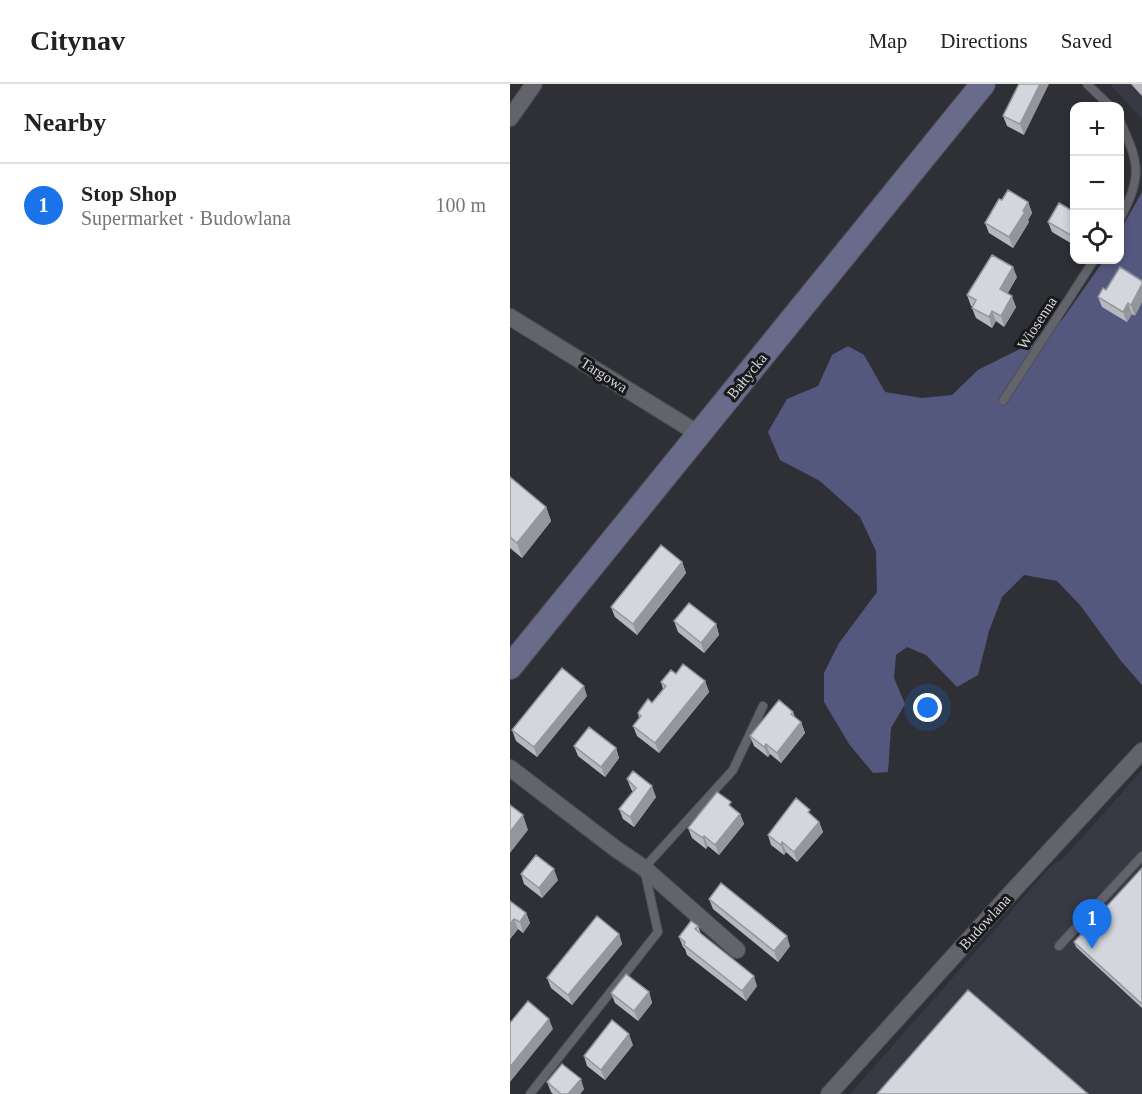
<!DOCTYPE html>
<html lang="en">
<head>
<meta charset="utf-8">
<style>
	:root { --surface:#fff; --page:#f6f6f6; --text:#222; --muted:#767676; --line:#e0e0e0; --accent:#1a73e8 }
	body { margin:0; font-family:"Times New Roman",serif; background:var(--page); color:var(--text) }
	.controls { position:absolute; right:18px; top:18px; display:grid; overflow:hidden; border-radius:12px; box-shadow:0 3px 9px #0003 }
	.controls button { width:54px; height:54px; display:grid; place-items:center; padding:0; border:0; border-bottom:2px solid var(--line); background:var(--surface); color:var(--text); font:30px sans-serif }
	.you { position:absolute; left:418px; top:624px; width:21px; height:21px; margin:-15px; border:4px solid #fff; border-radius:50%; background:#1a73e8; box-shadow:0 0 0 9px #1a73e833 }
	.badge { display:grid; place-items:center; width:39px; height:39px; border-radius:50%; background:var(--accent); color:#fff; font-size:20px; font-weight:700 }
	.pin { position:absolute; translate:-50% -50px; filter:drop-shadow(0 2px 3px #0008) }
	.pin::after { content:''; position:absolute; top:32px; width:21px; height:18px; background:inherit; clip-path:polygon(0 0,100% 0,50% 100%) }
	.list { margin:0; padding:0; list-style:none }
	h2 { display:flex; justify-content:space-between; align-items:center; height:78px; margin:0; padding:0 24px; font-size:26px }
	h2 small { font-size:20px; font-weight:400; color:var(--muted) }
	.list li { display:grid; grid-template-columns:39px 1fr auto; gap:18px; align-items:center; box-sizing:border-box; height:84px; padding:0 24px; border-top:2px solid var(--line) }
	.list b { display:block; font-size:22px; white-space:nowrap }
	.list p { margin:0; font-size:20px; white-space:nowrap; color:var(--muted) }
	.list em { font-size:20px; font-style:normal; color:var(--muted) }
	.icon { flex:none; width:33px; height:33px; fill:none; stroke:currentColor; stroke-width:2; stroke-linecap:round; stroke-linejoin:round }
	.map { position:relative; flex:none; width:632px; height:1010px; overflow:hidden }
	header { display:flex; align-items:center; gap:36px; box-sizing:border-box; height:84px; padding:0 30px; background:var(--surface); border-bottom:2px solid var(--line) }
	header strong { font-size:28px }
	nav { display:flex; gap:33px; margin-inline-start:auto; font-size:21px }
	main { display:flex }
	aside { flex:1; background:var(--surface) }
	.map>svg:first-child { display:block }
</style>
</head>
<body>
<header>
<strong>Citynav</strong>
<nav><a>Map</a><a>Directions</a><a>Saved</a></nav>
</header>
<main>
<aside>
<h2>Nearby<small></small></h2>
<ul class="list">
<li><span class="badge">1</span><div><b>Stop Shop</b><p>Supermarket · Budowlana</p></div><em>100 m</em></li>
</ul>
</aside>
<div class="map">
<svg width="632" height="1010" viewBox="0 0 632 1010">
	<rect width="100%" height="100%" fill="#2f3036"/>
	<!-- built -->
	<path fill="#383945" d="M 600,0 L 632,0 L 632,35 Z
		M 632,686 L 632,1010 L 340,1010 L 542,781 L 553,775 Z"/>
	<!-- green -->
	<path fill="#54587f" d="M 632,108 L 632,601 L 611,577 L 570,521 L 547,497 L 514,491 L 492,513 L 479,547 L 468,591 L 447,603 L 416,571 L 397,563 L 386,571 L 384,594 L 395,620 L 381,644 L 378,688 L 363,689 L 339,660 L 314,618 L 314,589 L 329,559 L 367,508 L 366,467 L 350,433 L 310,397 L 270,376 L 258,348 L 277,315 L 308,302 L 322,271 L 338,262 L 354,271 L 375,308 L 412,314 L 442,311 L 468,286 L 510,265 L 552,236 L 594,176 L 610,176 L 610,147 Z"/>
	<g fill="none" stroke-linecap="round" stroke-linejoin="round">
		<defs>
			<path id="service" d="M 577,0 L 600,22
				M 610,37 C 630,81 632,92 610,135
				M 493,317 L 584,176
				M 549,862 L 632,772
				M 20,1010 L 148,848 L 134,784 L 223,686 L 253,622"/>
			<path id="minor" d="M 0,34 L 24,0
				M 0,233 L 189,350
				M 0,684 L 106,765 L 134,784 L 227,866
				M 319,1010 L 499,811 L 632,667"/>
			<path id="secondary" d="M 0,583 L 473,0"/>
		</defs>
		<!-- service casing -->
		<use href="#service" stroke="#4d4d53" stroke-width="10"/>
		<!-- minor casing -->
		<use href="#minor" stroke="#4d4d53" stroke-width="18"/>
		<!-- secondary casing -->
		<use href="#secondary" stroke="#4d4d53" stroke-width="26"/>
		<!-- service -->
		<use href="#service" stroke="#63646b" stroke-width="8"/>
		<!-- minor -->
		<use href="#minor" stroke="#63646b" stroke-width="16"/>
		<!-- secondary -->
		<use href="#secondary" stroke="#696b8a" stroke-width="24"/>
	</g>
	<!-- wall -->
	<path fill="#b6b8be" d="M 509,0 L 514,51 L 497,42 L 493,32 Z
		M 621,0 L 632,0 L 632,12 Z
		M 492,116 L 518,118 L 522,129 L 518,136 L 519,138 L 503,164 L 479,149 L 475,139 Z
		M 564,128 L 564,161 L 542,148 L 538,138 Z
		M 610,183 L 625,232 L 622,230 L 617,238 L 592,223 L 588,213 L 596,206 Z
		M 507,193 L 497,210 L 506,223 L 494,243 L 486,237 L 482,244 L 466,234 L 462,224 L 463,222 L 461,222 L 457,211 Z
		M 0,393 L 36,423 L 41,437 L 12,474 L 0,464 Z
		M 172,478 L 176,489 L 127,551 L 105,533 L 101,523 Z
		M 164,537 L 206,540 L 209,551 L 194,569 L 168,548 Z
		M 166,590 L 195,597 L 199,608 L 149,669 L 127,652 L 123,642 L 129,634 L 128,629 L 142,619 L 153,605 L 151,598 Z
		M 77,612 L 27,673 L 6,657 L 2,646 Z
		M 283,628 L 285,633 L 291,638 L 295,649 L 271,679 L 260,670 L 258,673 L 244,662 L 240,652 Z
		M 64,662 L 106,664 L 109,674 L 95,693 L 68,672 Z
		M 117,695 L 146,713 L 124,743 L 113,735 L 109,725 L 123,708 L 121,705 Z
		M 224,725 L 230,730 L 234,740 L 209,771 L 198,762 L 196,765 L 182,754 L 178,744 Z
		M 302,732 L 309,738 L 313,748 L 287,778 L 276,768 L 274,771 L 261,761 L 258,751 Z
		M 632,784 L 632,924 L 566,863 L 564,858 Z
		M 11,790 L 48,796 L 32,814 L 14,800 Z
		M 199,815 L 280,862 L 268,878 L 203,825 Z
		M 0,817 L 16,829 L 20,839 L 13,849 L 8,845 L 0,855 Z
		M 188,842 L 191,850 L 247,902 L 236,917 L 177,871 L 175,865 L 173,863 L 169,853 Z
		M 109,850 L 112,860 L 62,921 L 41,904 L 37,894 Z
		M 139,908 L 142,919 L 128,937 L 105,919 L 101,909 Z
		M 123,961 L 95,996 L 77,982 L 74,972 Z
		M 37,998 L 74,1005 L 70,1010 L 43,1010 L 41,1008 Z"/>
	<!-- shaded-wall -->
	<path fill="#94969b" d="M 530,0 L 539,0 L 514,51 L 510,40 Z
		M 518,118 L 522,129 L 518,136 L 519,138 L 503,164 L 499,153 Z
		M 503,183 L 507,193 L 494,216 L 490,205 Z
		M 632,200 L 632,218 L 625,232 L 621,221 Z
		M 502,212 L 506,223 L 494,243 L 491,232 Z
		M 618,219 L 622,230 L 617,238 L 613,228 Z
		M 482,227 L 486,237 L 482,244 L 479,233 Z
		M 36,423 L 41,437 L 12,474 L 7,459 Z
		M 172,478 L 176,489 L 127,551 L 123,540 Z
		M 206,540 L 209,551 L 194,569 L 191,559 Z
		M 195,597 L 199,608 L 149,669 L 145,659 Z
		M 74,602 L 77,612 L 27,673 L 24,663 Z
		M 291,638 L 295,649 L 271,679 L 267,669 Z
		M 256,660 L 260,670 L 258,673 L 254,663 Z
		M 106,664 L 109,674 L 95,693 L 91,683 Z
		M 142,702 L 146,713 L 124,743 L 120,733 Z
		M 230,730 L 234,740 L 209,771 L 205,761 Z
		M 13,731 L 18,746 L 0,769 L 0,748 Z
		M 309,738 L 313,748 L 287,778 L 284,768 Z
		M 194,752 L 198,762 L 196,765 L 193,754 Z
		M 272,758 L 276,768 L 274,771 L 271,761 Z
		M 44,785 L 48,796 L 32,814 L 29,804 Z
		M 16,829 L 20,839 L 13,849 L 10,838 Z
		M 4,835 L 8,845 L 0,855 L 0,840 Z
		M 109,850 L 112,860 L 62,921 L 58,911 Z
		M 277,852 L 280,862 L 268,878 L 264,867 Z
		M 244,892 L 247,902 L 236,917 L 232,907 Z
		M 139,908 L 142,919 L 128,937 L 124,927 Z
		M 39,935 L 43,945 L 0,998 L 0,983 Z
		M 119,950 L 123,961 L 95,996 L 91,986 Z
		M 71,995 L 74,1005 L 70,1010 L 58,1010 Z"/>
	<!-- building -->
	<path fill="#d4d6dd" stroke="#94969b" stroke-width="1.5" d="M 509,0 L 530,0 L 510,40 L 493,32 Z
		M 498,106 L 518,118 L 513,127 L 515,128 L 499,153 L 475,139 L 489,115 L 492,116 Z
		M 549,119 L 564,128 L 564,148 L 562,152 L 538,138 Z
		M 482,171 L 503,183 L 490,205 L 502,212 L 491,232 L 482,227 L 479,233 L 462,224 L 466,216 L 457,211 Z
		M 610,183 L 632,197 L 632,200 L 621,221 L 618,219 L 613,228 L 588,213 L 593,204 L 596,206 Z
		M 0,393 L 36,423 L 7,459 L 0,453 Z
		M 151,461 L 172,478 L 123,540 L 101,523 Z
		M 179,519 L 206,540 L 191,559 L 164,537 Z
		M 173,580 L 195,597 L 145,659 L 123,642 L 131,632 L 128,629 L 138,615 L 142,619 L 156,602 L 151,598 L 161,586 L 166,590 Z
		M 52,584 L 74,602 L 24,663 L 2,646 Z
		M 269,616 L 283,628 L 281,630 L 291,638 L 267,669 L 256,660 L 254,663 L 240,652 Z
		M 79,643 L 106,664 L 91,683 L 64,662 Z
		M 123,687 L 142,702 L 120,733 L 109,725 L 126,704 L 117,695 Z
		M 207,708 L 221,718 L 219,721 L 230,730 L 205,761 L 194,752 L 193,754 L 178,744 Z
		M 286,714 L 300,726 L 298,728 L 309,738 L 284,768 L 272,758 L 271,761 L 258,751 Z
		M 0,721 L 13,731 L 0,748 Z
		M 26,771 L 44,785 L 29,804 L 11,790 Z
		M 632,784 L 632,920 L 564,858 Z
		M 211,799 L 277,852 L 264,867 L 199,815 Z
		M 0,817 L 16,829 L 10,838 L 4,835 L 0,840 Z
		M 87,832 L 109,850 L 58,911 L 37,894 Z
		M 181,837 L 188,842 L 185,845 L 244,892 L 232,907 L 174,861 L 175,858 L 169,853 Z
		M 116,890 L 139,908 L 124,927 L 101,909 Z
		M 458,906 L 578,1010 L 367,1010 Z
		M 18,917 L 39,935 L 0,983 L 0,939 Z
		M 102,936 L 119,950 L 91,986 L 74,972 Z
		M 52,980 L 71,995 L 58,1010 L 51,1010 L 37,998 Z"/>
	<g text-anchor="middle" stroke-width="6" stroke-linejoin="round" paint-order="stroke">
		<!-- street labels -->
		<g font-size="15" fill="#d6d6da" stroke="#18191b">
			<text transform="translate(527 239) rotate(-57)" y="5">Wiosenna</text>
			<text transform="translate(94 291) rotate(32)" y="5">Targowa</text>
			<text transform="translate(237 292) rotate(-51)" y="5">Bałtycka</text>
			<text transform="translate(475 838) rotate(-48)" y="5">Budowlana</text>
		</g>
	</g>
</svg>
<div class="controls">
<button>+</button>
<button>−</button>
<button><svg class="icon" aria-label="locate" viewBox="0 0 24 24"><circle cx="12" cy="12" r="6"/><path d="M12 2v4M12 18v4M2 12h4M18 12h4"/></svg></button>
</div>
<div class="you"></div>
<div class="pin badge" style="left:582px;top:865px">1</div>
</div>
</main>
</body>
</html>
